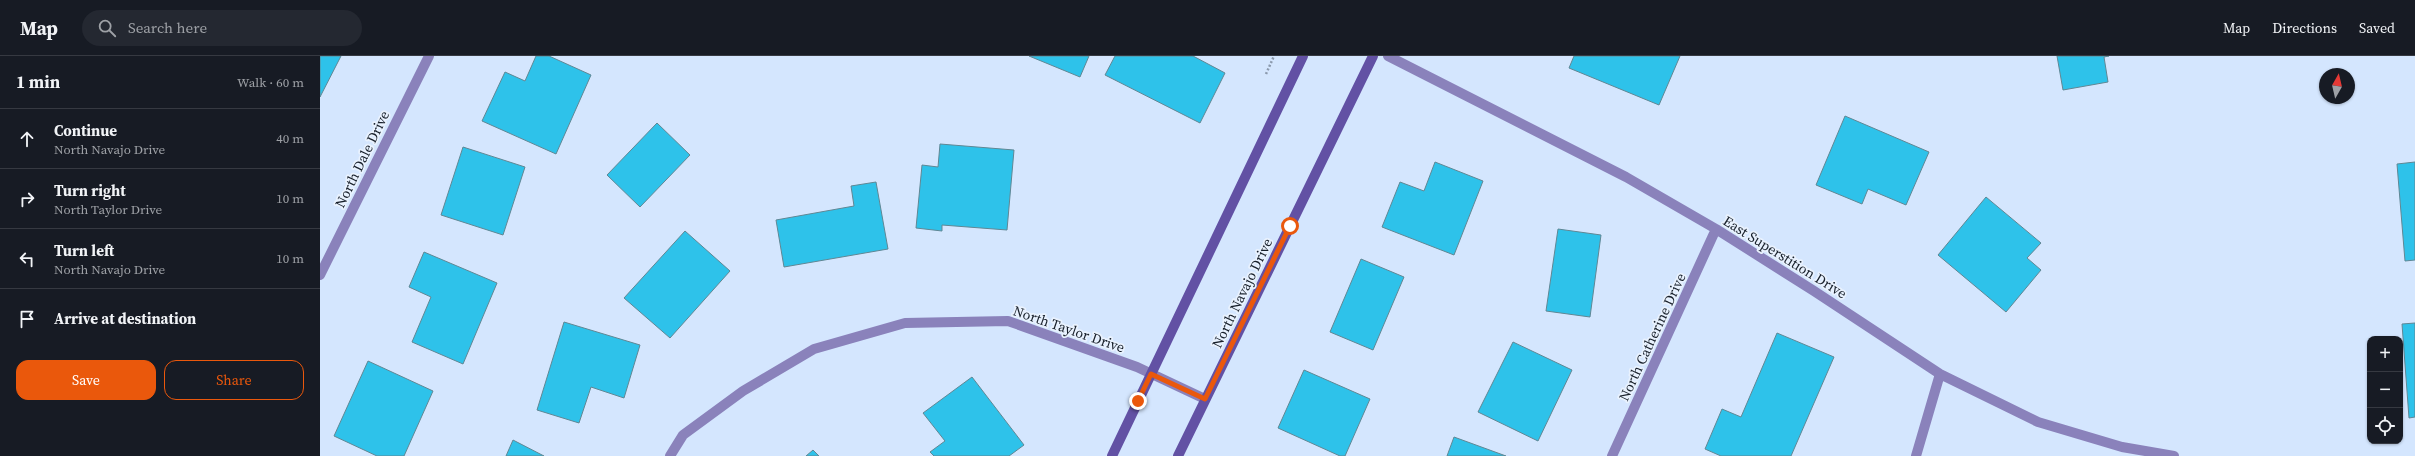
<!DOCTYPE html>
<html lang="en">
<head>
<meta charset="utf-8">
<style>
	:root { --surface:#171b24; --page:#242831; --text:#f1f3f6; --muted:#9ea1a6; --line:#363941; --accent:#ea580c }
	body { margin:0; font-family:"Source Serif 4",serif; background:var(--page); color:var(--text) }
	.controls { position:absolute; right:12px; bottom:12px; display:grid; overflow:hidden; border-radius:8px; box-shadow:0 1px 3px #0004 }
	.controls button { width:36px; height:36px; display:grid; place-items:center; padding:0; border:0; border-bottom:1px solid var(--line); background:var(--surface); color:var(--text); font:20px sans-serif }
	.compass { position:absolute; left:1999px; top:12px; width:36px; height:36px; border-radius:50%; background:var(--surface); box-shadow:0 1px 3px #0004; rotate:8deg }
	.stop { position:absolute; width:12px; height:12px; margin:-9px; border:3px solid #ea580c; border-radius:50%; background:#fff }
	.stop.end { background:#ea580c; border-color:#fff; box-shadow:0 1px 4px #0008 }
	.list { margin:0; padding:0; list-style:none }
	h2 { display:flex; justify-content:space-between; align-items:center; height:52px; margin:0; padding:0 16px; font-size:17px }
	h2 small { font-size:13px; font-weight:400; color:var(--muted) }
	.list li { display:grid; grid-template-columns:26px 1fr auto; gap:12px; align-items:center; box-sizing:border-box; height:60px; padding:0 16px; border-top:1px solid var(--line) }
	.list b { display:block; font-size:15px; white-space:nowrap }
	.list p { margin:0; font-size:13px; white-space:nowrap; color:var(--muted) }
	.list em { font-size:13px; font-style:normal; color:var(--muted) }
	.actions { display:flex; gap:8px; padding:12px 16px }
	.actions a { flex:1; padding:9px 0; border:1px solid var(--accent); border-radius:12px; text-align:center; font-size:14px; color:var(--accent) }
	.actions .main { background:var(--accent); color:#fff }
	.icon { flex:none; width:22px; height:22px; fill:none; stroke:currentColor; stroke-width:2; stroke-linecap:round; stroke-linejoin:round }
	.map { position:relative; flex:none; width:2095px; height:400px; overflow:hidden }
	header { display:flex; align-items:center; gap:24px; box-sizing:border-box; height:56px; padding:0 20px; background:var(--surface); border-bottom:1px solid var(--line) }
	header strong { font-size:19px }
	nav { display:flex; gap:22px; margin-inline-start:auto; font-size:14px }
	.search { width:280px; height:36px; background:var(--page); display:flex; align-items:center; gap:10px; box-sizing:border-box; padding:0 14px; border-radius:22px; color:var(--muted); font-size:15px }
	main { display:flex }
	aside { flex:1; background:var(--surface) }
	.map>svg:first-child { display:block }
</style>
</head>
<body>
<header>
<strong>Map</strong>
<div class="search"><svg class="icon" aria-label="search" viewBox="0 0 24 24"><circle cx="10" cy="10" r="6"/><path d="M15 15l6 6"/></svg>Search here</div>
<nav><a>Map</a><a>Directions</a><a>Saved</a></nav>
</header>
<main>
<aside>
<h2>1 min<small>Walk · 60 m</small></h2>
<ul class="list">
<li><svg class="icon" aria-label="ahead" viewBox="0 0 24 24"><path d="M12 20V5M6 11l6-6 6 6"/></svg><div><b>Continue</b><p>North Navajo Drive</p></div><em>40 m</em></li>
<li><svg class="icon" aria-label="right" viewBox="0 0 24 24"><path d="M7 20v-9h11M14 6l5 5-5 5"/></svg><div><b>Turn right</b><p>North Taylor Drive</p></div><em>10 m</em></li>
<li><svg class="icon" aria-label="left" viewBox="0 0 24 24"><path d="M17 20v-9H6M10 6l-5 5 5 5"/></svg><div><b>Turn left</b><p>North Navajo Drive</p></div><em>10 m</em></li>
<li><svg class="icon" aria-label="arrive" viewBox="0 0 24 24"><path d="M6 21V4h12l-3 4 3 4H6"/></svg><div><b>Arrive at destination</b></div></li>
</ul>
<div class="actions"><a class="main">Save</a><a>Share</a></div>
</aside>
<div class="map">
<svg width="2095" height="400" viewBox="0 0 2095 400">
	<rect width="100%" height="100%" fill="#d4e6fe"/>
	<!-- building -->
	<path fill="#2ec2ea" stroke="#608794" d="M 0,0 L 21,0 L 0,41 Z
		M 216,0 L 229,0 L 271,19 L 236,98 L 162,65 L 185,16 L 205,25 Z
		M 709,0 L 769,0 L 760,21 Z
		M 795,0 L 873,0 L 905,17 L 880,67 L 785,19 Z
		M 1254,0 L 1360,0 L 1339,49 L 1249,12 Z
		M 1737,0 L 1789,0 L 1784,1 L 1788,26 L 1743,34 Z
		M 1525,60 L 1609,96 L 1586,149 L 1548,133 L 1542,148 L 1496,129 Z
		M 337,67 L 370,99 L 320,151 L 287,119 Z
		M 620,88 L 694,94 L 687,174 L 622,169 L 622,175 L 596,172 L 602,109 L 618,111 Z
		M 143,91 L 205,111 L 183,179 L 121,159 Z
		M 1115,106 L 1163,125 L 1134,199 L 1062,171 L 1080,126 L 1104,135 Z
		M 2095,106 L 2095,204 L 2085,205 L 2077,108 Z
		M 556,126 L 568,193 L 464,211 L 456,164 L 534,150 L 531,130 Z
		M 1666,141 L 1721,187 L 1707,202 L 1721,214 L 1686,256 L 1618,199 Z
		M 1238,173 L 1281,179 L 1270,261 L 1226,255 Z
		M 365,175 L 410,215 L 350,282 L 304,242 Z
		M 104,196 L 177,227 L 143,308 L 92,286 L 111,241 L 89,231 Z
		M 1041,203 L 1084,221 L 1053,294 L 1010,276 Z
		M 244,266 L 320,289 L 304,342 L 271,331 L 259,367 L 217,354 Z
		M 2095,267 L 2095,361 L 2089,362 L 2082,268 Z
		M 1457,277 L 1514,301 L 1471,400 L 1401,400 L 1385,393 L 1402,353 L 1421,361 Z
		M 1193,286 L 1252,314 L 1218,385 L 1158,356 Z
		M 48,305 L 113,335 L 84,400 L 57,400 L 14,380 Z
		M 984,314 L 1050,343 L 1025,400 L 1020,400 L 958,372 Z
		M 652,321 L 704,389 L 689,400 L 614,400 L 610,396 L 625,385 L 603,357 Z
		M 1134,381 L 1186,400 L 1127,400 Z
		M 193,384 L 224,400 L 186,400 Z
		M 493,394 L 499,400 L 486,400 Z"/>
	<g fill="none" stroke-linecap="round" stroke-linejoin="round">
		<!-- path -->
		<path stroke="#8b99ac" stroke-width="2.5" stroke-dasharray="2 2" stroke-linecap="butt" d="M 946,18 L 954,0"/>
		<!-- street -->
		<path stroke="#8a82bb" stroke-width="10" d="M 1068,0 L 1306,121 L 1396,173 L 1494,235 L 1620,318 L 1718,366 L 1802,391 L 1854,400
			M 0,219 L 109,0
			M 350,400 L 363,379 L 423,335 L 494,293 L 585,267 L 688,265 L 817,311 L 885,343
			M 1292,400 L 1396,173
			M 1596,400 L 1620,318"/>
		<!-- secondary -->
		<path stroke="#6251a4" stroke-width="10" d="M 792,400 L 983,0
			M 858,400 L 1053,0"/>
	</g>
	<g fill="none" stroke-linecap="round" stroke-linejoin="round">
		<!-- route -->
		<path stroke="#ea580c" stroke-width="5" d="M 818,345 L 831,318 L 885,343 L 970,170"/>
	</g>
	<g text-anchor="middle" stroke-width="3.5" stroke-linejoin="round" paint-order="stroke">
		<!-- street labels -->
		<g font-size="14" fill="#18202b" stroke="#e9f2fe">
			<text transform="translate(42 103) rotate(-64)" y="5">North Dale Drive</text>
			<text transform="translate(1465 201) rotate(32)" y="5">East Superstition Drive</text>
			<text transform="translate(922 237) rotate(-64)" y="5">North Navajo Drive</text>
			<text transform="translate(749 273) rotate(19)" y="5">North Taylor Drive</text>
			<text transform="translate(1332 281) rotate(-65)" y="5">North Catherine Drive</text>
		</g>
	</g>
</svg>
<div class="controls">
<button>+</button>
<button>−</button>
<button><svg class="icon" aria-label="locate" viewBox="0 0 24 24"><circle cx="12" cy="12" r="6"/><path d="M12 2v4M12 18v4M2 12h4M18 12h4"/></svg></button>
</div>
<svg class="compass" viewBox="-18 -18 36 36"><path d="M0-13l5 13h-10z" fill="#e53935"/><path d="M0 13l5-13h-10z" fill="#9ea1a6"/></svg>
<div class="stop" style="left:970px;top:170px"></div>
<div class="stop end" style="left:818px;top:345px"></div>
</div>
</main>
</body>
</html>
